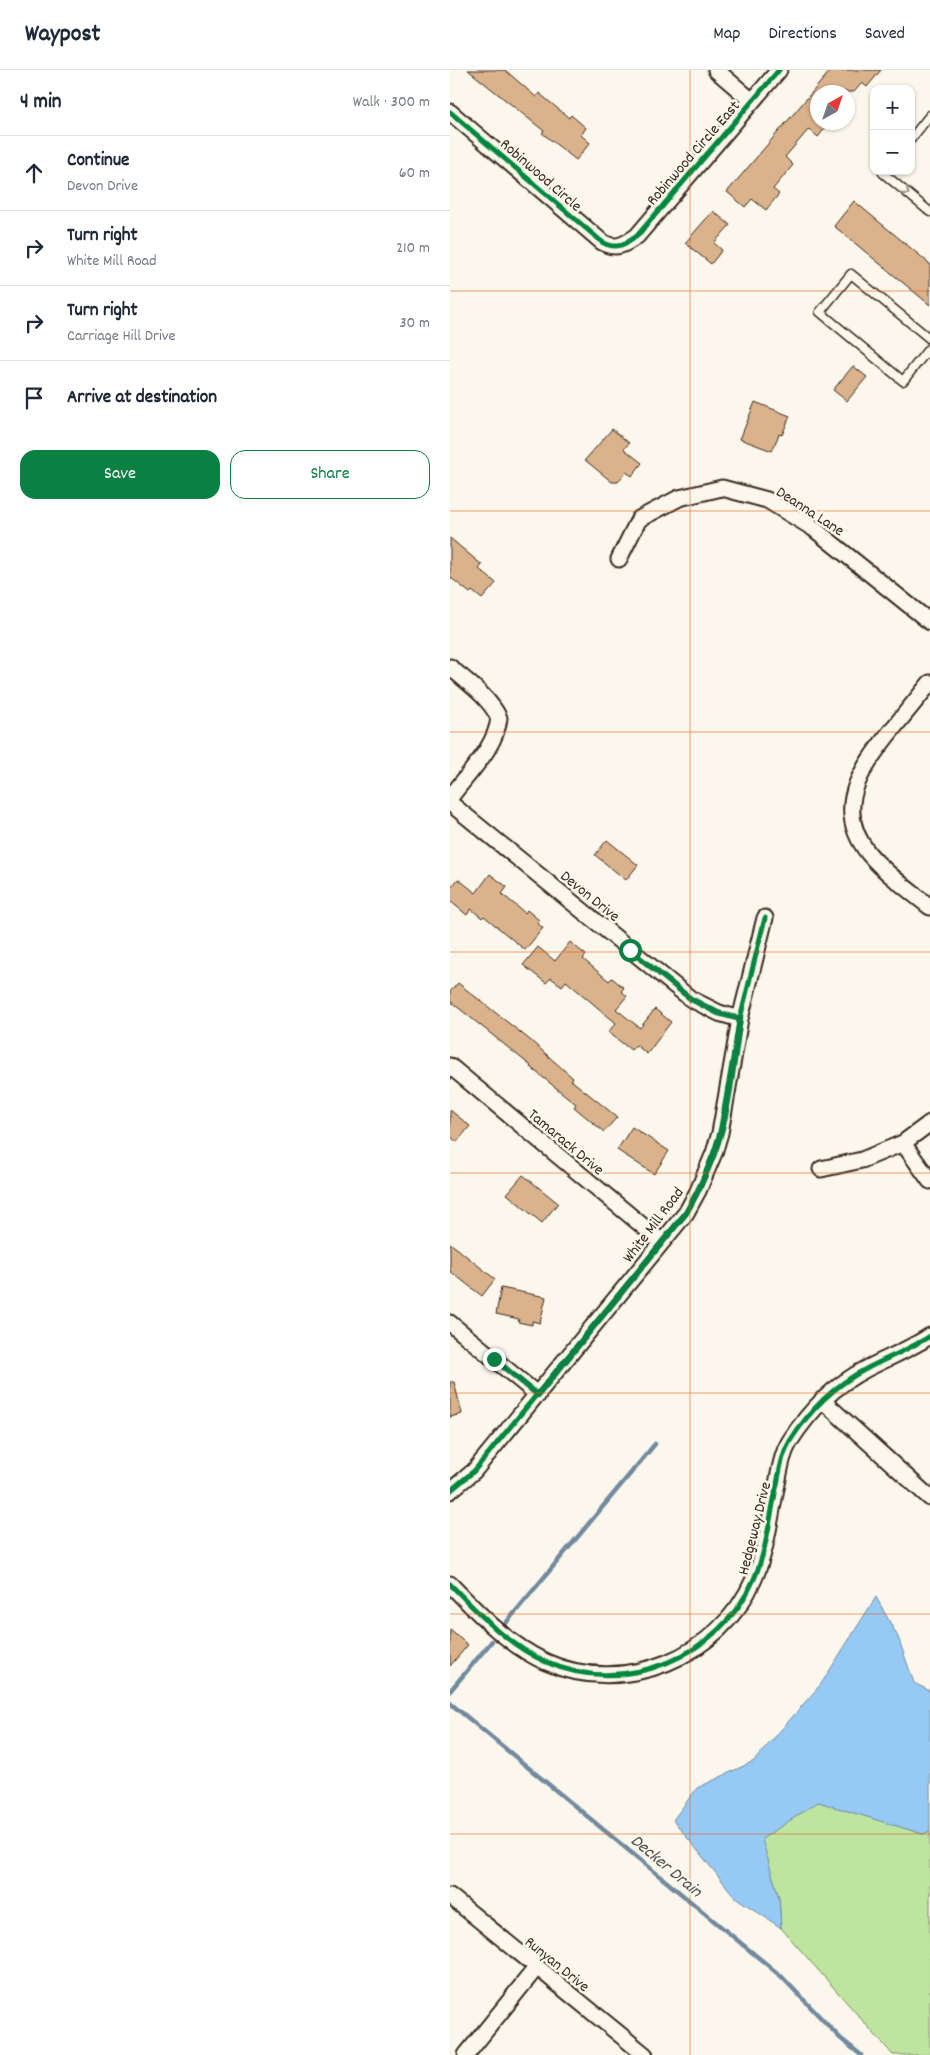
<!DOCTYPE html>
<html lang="en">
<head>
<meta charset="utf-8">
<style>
	:root { --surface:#fff; --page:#f2f2f3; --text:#1f2937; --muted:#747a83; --line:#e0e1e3; --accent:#0b8043 }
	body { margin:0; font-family:Dekko,sans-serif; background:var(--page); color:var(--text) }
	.controls { position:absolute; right:15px; top:15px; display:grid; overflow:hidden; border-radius:10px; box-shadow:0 1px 4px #0004 }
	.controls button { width:45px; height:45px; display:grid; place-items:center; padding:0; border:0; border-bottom:1px solid var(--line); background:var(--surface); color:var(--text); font:25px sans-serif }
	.compass { position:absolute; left:360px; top:15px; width:45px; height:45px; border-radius:50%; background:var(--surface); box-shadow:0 1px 4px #0004; rotate:40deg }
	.stop { position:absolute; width:15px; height:15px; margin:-11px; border:4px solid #0b8043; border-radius:50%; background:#fff }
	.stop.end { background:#0b8043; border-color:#fff; box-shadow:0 1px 5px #0008 }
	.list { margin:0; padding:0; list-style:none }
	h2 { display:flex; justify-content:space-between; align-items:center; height:65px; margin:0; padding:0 20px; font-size:21px }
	h2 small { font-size:16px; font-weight:400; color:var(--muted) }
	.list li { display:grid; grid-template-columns:32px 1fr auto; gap:15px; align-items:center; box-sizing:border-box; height:75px; padding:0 20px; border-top:1px solid var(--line) }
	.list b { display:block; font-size:19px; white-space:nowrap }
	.list p { margin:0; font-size:16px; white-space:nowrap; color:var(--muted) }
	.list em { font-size:16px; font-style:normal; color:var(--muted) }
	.actions { display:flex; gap:10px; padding:15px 20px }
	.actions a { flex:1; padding:11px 0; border:1px solid var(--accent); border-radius:15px; text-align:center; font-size:18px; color:var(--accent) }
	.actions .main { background:var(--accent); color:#fff }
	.icon { flex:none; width:28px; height:28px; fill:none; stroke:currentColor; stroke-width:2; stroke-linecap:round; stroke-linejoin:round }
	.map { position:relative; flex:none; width:480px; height:1985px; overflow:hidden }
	header { display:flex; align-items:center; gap:30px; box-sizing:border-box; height:70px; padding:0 25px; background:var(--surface); border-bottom:1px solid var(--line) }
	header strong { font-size:24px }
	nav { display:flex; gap:28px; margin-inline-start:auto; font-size:18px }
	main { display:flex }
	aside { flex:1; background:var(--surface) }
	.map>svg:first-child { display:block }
</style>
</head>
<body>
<header>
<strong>Waypost</strong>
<nav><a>Map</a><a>Directions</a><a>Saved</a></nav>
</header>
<main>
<aside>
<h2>4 min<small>Walk · 300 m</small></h2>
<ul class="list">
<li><svg class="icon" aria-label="ahead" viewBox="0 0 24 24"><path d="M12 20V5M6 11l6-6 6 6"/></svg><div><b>Continue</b><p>Devon Drive</p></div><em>60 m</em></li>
<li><svg class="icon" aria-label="right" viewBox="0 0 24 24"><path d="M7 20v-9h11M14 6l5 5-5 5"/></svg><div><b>Turn right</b><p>White Mill Road</p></div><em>210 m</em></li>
<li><svg class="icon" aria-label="right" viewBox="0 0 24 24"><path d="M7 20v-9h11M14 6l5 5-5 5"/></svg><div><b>Turn right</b><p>Carriage Hill Drive</p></div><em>30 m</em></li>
<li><svg class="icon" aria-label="arrive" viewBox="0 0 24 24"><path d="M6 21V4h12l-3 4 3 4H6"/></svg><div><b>Arrive at destination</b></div></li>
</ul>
<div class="actions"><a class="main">Save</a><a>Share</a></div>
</aside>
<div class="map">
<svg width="480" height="1985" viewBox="0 0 480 1985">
	<rect width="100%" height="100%" fill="#fbf7ec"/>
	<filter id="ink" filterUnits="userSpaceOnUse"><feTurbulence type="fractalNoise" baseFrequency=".02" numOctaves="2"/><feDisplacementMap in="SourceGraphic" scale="10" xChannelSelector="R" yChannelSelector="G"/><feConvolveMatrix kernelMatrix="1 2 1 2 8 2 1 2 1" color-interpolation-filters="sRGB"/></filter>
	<g filter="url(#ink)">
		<!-- green -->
		<path fill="#bee5a0" stroke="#7c885f" d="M 368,1731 L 473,1764 L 480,1761 L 480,1985 L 443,1985 L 331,1858 L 329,1828 L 311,1769 Z"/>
		<!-- water -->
		<path fill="#96caf4" stroke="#728a9e" d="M 426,1527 L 448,1567 L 464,1613 L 480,1621 L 480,1761 L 473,1764 L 368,1732 L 312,1769 L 329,1828 L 331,1858 L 285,1827 L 223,1750 L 247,1718 L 304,1691 L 371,1614 Z"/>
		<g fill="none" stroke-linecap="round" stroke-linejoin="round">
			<!-- stream -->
			<path stroke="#728a9e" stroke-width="4.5" d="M 56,1553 L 205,1374
				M 0,1621 L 42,1571
				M 0,1633 L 332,1907 L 390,1968 L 411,1985"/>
		</g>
		<!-- building -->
		<path fill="#dab28b" stroke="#3b2a1e" d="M 18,0 L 55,0 L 86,27 L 89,23 L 119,48 L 121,45 L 136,58 L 131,65 L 140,73 L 126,90 L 92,63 L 94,61 Z
			M 381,0 L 431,0 L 417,17 L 412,13 L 404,22 L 368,22 L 368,52 L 380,52 L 368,67 L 359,59 L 335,87 L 343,95 L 323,119 L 329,124 L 316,140 L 302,129 L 295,137 L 277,122 Z
			M 404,131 L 480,194 L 480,235 L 384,156 Z
			M 263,141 L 280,155 L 264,173 L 272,180 L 261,194 L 235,173 Z
			M 403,296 L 417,307 L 397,331 L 383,320 Z
			M 305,332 L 340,346 L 332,365 L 329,364 L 322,381 L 290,369 Z
			M 162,359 L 179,373 L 174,379 L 192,393 L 182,406 L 176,402 L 168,412 L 162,412 L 135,390 Z
			M 0,468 L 32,495 L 29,499 L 46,513 L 32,529 L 22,521 L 20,523 L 0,507 Z
			M 157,770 L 188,795 L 176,810 L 145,785 Z
			M 40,804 L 57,817 L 52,824 L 75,843 L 77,840 L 89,850 L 87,853 L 93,858 L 75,880 L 34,846 L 32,848 L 21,839 L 17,845 L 0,831 L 0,819 L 8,809 L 26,823 Z
			M 120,872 L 136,885 L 133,889 L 159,911 L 162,908 L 174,918 L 171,921 L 177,926 L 166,939 L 190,958 L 205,939 L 221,952 L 197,984 L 186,975 L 181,980 L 158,962 L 166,953 L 116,911 L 112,916 L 101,908 L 96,913 L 73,895 L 88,877 L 105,891 Z
			M 8,913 L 80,970 L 123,1008 L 121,1010 L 167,1047 L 154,1062 L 124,1037 L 126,1034 L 80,997 L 81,996 L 0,931 L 0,922 Z
			M 0,1040 L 20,1056 L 7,1072 L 0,1066 Z
			M 182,1057 L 219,1081 L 204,1104 L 167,1080 Z
			M 73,1105 L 108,1133 L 92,1153 L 57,1124 Z
			M 0,1173 L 45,1209 L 32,1226 L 0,1201 Z
			M 51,1218 L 96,1227 L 90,1253 L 82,1251 L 82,1255 L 68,1252 L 69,1249 L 46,1244 Z
			M 0,1312 L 4,1312 L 12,1344 L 0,1347 Z
			M 0,1560 L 18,1575 L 0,1596 Z"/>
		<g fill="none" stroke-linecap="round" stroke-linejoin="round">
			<defs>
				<path id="service" d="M 461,69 L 480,45
					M 435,101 L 433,103 L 480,142
					M 480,269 L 401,204 L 370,242 L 453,311 L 480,277"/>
				<path id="minor" d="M 266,0 L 302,31
					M 0,42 L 152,172 C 166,180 174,175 187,166 L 329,0
					M 169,489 L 189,449 L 229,428 L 272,418 L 317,430 L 363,458 L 480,552
					M 0,597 C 17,612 39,627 49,648 C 46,678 17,704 0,728
					M 480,613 C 467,629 454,645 441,661 C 411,699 382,738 419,784 C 436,804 459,820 480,837
					M 0,733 L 241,929 L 269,943 L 290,949
					M 0,996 L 212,1172
					M 453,1073 L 480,1111
					M 371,1099 L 412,1090 L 453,1073 L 480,1053
					M 0,1253 L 88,1325
					M 372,1330 L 480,1428
					M 0,1421 L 24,1401 L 236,1143 L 248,1121 L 264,1083 L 270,1063 L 290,949 L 315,848
					M 0,1514 C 28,1543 58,1575 96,1592 C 174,1627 270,1587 304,1509 C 317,1480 320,1445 327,1414 C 330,1399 332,1384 340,1371 C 359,1341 385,1315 416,1299 C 437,1288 460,1279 480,1266
					M 0,1826 L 195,1985
					M 16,1985 L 86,1898"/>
			</defs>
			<!-- service casing -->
			<use href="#service" stroke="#3b2a1e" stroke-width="11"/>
			<!-- minor casing -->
			<use href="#minor" stroke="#3b2a1e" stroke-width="19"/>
			<!-- service -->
			<use href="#service" stroke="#fbf7ec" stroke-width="8"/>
			<!-- minor -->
			<use href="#minor" stroke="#fbf7ec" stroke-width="15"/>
			<defs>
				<path id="cycleway" d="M 0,42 L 152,172 C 166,180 174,175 187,166 L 329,0
					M 0,1421 L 24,1401 L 236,1143 L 248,1121 L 264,1083 L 270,1063 L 290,949 L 315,848
					M 0,1514 C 28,1543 58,1575 96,1592 C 174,1627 270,1587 304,1509 C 317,1480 320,1445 327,1414 C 330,1399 332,1384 340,1371 C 359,1341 385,1315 416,1299 C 437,1288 460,1279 480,1266"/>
			</defs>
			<!-- cycleway casing -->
			<use href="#cycleway" stroke="#fbf7ec" stroke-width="8"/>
			<!-- cycleway -->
			<use href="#cycleway" stroke="#00873e" stroke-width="5"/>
		</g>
		<!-- one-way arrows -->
		<defs><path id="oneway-chevron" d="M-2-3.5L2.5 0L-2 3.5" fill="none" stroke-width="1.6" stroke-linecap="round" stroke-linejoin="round" transform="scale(1.25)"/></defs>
		<use stroke="#9b9085" href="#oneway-chevron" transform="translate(456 122) rotate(40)"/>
	</g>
	<g fill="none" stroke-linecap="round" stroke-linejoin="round" filter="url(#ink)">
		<!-- route -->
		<path stroke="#0b8043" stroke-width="6" d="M 44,1289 L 88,1325 L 236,1143 C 247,1124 256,1105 264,1084 C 280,1042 283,993 290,949 L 268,943 L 241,929 L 180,880"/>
	</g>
	<!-- grid -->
	<path fill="none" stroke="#e8590c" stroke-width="1" stroke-opacity="0.55" d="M 240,0 L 240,1985M 0,221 L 480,221M 0,441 L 480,441M 0,662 L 480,662M 0,882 L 480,882M 0,1103 L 480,1103M 0,1323 L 480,1323M 0,1544 L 480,1544M 0,1764 L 480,1764"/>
	<g text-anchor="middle" stroke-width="5" stroke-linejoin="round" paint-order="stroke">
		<!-- street labels -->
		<g font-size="16" fill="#3b2a1e" stroke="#fbf7ec">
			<text transform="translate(242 82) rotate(-49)" y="6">Robinwood Circle East</text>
			<text transform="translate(92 104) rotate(41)" y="6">Robinwood Circle</text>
			<text transform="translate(361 440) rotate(33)" y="6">Deanna Lane</text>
			<text transform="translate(141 825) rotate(39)" y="6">Devon Drive</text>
			<text transform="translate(117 1071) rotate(40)" y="6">Tamarack Drive</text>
			<text transform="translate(202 1154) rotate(-53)" y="6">White Mill Road</text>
			<text transform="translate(303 1458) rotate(-76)" y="6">Hedgeway Drive</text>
			<text transform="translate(108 1893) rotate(39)" y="6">Runyan Drive</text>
		</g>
		<!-- water labels -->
		<g font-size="18" font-style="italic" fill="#525254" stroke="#fbf7ec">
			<text transform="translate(217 1795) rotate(40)" y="6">Decker Drain</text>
		</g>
	</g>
</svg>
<div class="controls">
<button>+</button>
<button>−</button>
</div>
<svg class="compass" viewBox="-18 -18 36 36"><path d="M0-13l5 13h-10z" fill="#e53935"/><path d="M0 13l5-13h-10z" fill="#747a83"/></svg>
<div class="stop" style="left:180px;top:880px"></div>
<div class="stop end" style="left:44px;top:1289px"></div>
</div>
</main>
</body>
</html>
